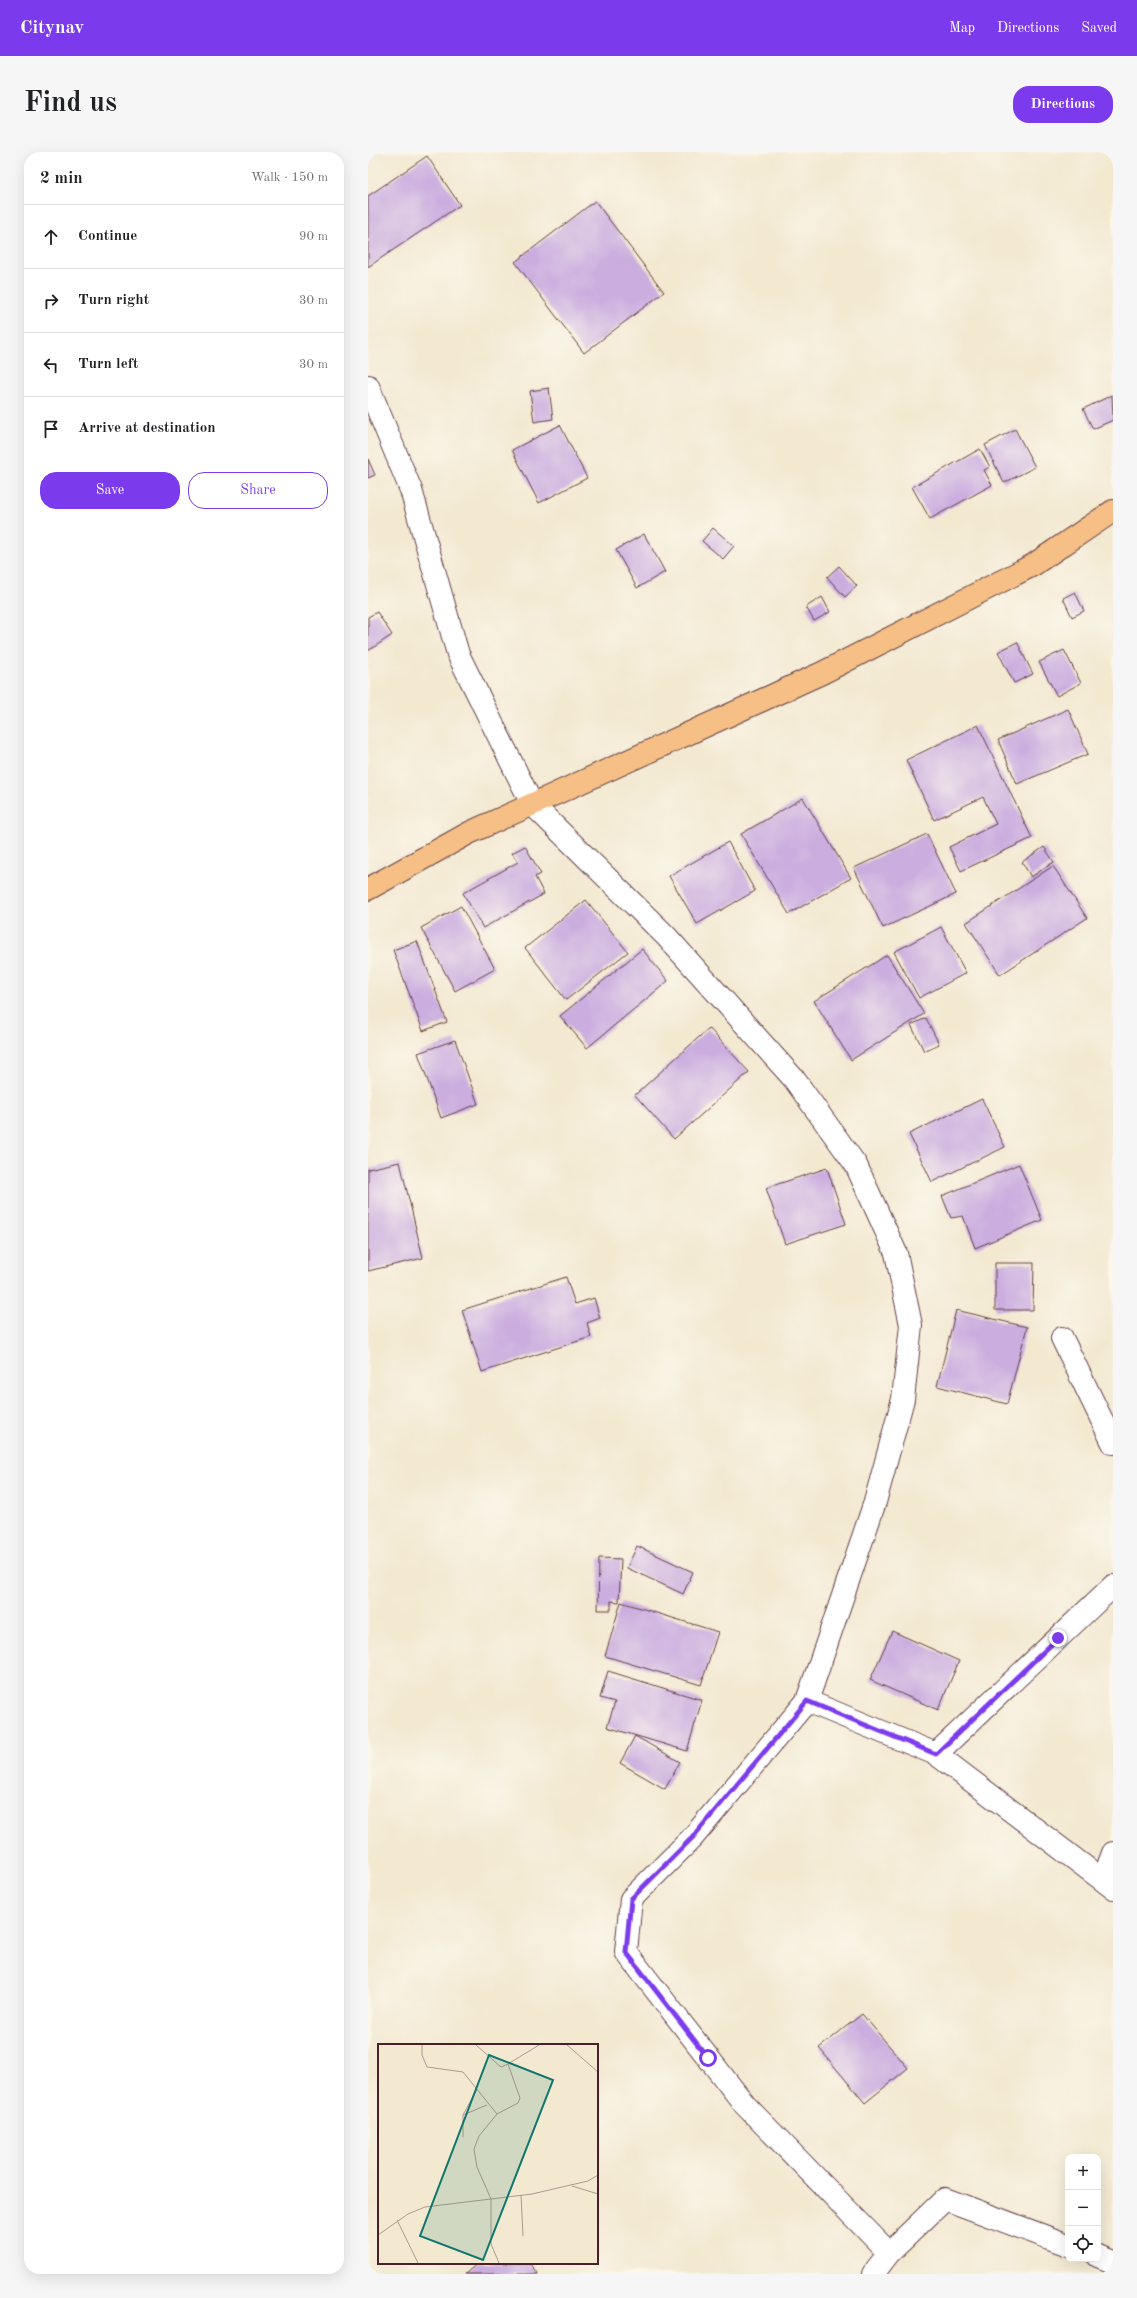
<!DOCTYPE html>
<html lang="en">
<head>
<meta charset="utf-8">
<style>
	:root { --surface:#fff; --page:#f6f6f6; --text:#202124; --muted:#757577; --line:#e0e0e0; --accent:#7c3aed }
	body { margin:0; font-family:"Old Standard TT",serif; background:var(--page); color:var(--text) }
	.controls { position:absolute; right:12px; bottom:12px; display:grid; overflow:hidden; border-radius:8px; box-shadow:0 4px 16px #0002 }
	.controls button { width:36px; height:36px; display:grid; place-items:center; padding:0; border:0; border-bottom:1px solid var(--line); background:var(--surface); color:var(--text); font:20px sans-serif }
	.stop { position:absolute; width:12px; height:12px; margin:-9px; border:3px solid #7c3aed; border-radius:50%; background:#fff }
	.stop.end { background:#7c3aed; border-color:#fff; box-shadow:0 1px 4px #0008 }
	.list { margin:0; padding:0; list-style:none }
	h2 { display:flex; justify-content:space-between; align-items:center; height:52px; margin:0; padding:0 16px; font-size:17px }
	h2 small { font-size:13px; font-weight:400; color:var(--muted) }
	.list li { display:grid; grid-template-columns:26px 1fr auto; gap:12px; align-items:center; box-sizing:border-box; height:64px; padding:0 16px; border-top:1px solid var(--line) }
	.list b { display:block; font-size:15px; white-space:nowrap }
	.list em { font-size:13px; font-style:normal; color:var(--muted) }
	.actions { display:flex; gap:8px; padding:12px 16px }
	.actions a { flex:1; padding:9px 0; border:1px solid var(--accent); border-radius:16px; text-align:center; font-size:14px; color:var(--accent) }
	.actions .main { background:var(--accent); color:#fff }
	.icon { flex:none; width:22px; height:22px; fill:none; stroke:currentColor; stroke-width:2; stroke-linecap:round; stroke-linejoin:round }
	.map { position:relative; flex:none; width:745px; height:2122px; overflow:hidden; border-radius:16px }
	header { display:flex; align-items:center; gap:24px; box-sizing:border-box; height:56px; padding:0 20px; background:var(--accent); color:#fff }
	header strong { font-size:19px }
	nav { display:flex; gap:22px; margin-inline-start:auto; font-size:14px }
	.intro { display:flex; align-items:center; justify-content:space-between; box-sizing:border-box; height:96px; padding:0 24px }
	h1 { margin:0; font-size:28px }
	.button { padding:10px 18px; border-radius:16px; background:var(--accent); color:#fff; font-size:14px; font-weight:700 }
	main { display:flex; gap:24px; padding:0 24px }
	aside { flex:1; background:var(--surface); border-radius:16px; box-shadow:0 4px 16px #0002 }
	.map>svg:first-child { display:block }
</style>
</head>
<body>
<header>
<strong>Citynav</strong>
<nav><a>Map</a><a>Directions</a><a>Saved</a></nav>
</header>
<div class="intro"><h1>Find us</h1><a class="button">Directions</a></div>
<main>
<aside>
<h2>2 min<small>Walk · 150 m</small></h2>
<ul class="list">
<li><svg class="icon" aria-label="ahead" viewBox="0 0 24 24"><path d="M12 20V5M6 11l6-6 6 6"/></svg><div><b>Continue</b></div><em>90 m</em></li>
<li><svg class="icon" aria-label="right" viewBox="0 0 24 24"><path d="M7 20v-9h11M14 6l5 5-5 5"/></svg><div><b>Turn right</b></div><em>30 m</em></li>
<li><svg class="icon" aria-label="left" viewBox="0 0 24 24"><path d="M17 20v-9H6M10 6l-5 5 5 5"/></svg><div><b>Turn left</b></div><em>30 m</em></li>
<li><svg class="icon" aria-label="arrive" viewBox="0 0 24 24"><path d="M6 21V4h12l-3 4 3 4H6"/></svg><div><b>Arrive at destination</b></div></li>
</ul>
<div class="actions"><a class="main">Save</a><a>Share</a></div>
</aside>
<div class="map">
<svg width="745" height="2122" viewBox="0 0 745 2122">
	<rect width="100%" height="100%" fill="#fbf7ec"/>
	<filter id="ink" filterUnits="userSpaceOnUse"><feTurbulence type="fractalNoise" baseFrequency=".025" numOctaves="2"/><feDisplacementMap in="SourceGraphic" scale="8" xChannelSelector="R" yChannelSelector="G"/><feConvolveMatrix kernelMatrix="1 2 1 2 8 2 1 2 1" color-interpolation-filters="sRGB"/></filter>
	<filter id="wash" filterUnits="userSpaceOnUse"><feTurbulence type="fractalNoise" baseFrequency=".012" numOctaves="4" result="noise"/><feDisplacementMap in="SourceGraphic" scale="16" xChannelSelector="R" yChannelSelector="G"/><feGaussianBlur stdDeviation="0.9" result="paint"/><feColorMatrix in="noise" values="0 0 0 0 0 0 0 0 0 0 0 0 0 0 0 0 0 1.4 0 .05"/><feComposite in="paint" operator="in"/></filter>
	<g filter="url(#wash)">
		<rect width="100%" height="100%" fill="#f3e9d1"/>
		<g id="blocks">
			<!-- building -->
			<path fill="#cbaddf" d="M 59,4 L 92,53 L 0,115 L 0,44 Z
				M 227,49 L 296,140 L 216,201 L 147,110 Z
				M 181,236 L 185,267 L 166,270 L 162,239 Z
				M 744,243 L 745,268 L 725,277 L 715,257 Z
				M 192,273 L 219,326 L 171,351 L 144,298 Z
				M 647,277 L 667,315 L 636,331 L 617,293 Z
				M 612,297 L 622,315 L 616,318 L 624,333 L 562,367 L 544,335 Z
				M 0,307 L 7,323 L 0,326 Z
				M 345,376 L 366,394 L 355,407 L 334,389 Z
				M 276,382 L 297,420 L 269,436 L 248,398 Z
				M 471,414 L 489,434 L 477,445 L 459,425 Z
				M 707,440 L 716,459 L 704,465 L 695,446 Z
				M 454,445 L 462,460 L 446,469 L 438,455 Z
				M 9,460 L 24,483 L 0,499 L 0,465 Z
				M 649,490 L 665,522 L 646,531 L 630,500 Z
				M 696,498 L 713,531 L 689,544 L 671,510 Z
				M 700,557 L 720,602 L 649,632 L 630,588 Z
				M 610,573 L 664,686 L 593,719 L 581,695 L 628,672 L 615,645 L 566,668 L 538,608 Z
				M 435,646 L 483,726 L 421,762 L 373,682 Z
				M 559,682 L 588,742 L 515,776 L 486,716 Z
				M 360,690 L 387,739 L 329,772 L 301,724 Z
				M 157,694 L 173,722 L 167,725 L 176,742 L 115,776 L 95,741 L 150,710 L 144,701 Z
				M 676,695 L 686,710 L 663,725 L 654,710 Z
				M 685,714 L 719,766 L 632,823 L 598,771 Z
				M 218,748 L 260,800 L 198,848 L 157,796 Z
				M 93,754 L 127,817 L 87,839 L 53,776 Z
				M 573,775 L 598,821 L 551,846 L 526,800 Z
				M 49,789 L 79,870 L 55,879 L 25,798 Z
				M 274,797 L 300,829 L 219,896 L 192,864 Z
				M 519,803 L 556,862 L 483,908 L 446,849 Z
				M 558,866 L 571,892 L 556,899 L 543,873 Z
				M 341,876 L 381,920 L 306,987 L 267,943 Z
				M 87,888 L 110,952 L 73,966 L 50,901 Z
				M 614,947 L 637,995 L 564,1030 L 541,982 Z
				M 32,1010 L 55,1106 L 0,1119 L 0,1017 Z
				M 651,1012 L 674,1068 L 607,1096 L 595,1064 L 583,1066 L 574,1044 Z
				M 459,1016 L 478,1072 L 417,1092 L 398,1036 Z
				M 627,1111 L 666,1111 L 665,1158 L 627,1158 Z
				M 198,1125 L 207,1152 L 226,1146 L 232,1166 L 219,1171 L 223,1185 L 114,1220 L 94,1158 Z
				M 588,1158 L 659,1175 L 639,1252 L 569,1234 Z
				M 269,1394 L 325,1420 L 315,1442 L 259,1416 Z
				M 231,1406 L 253,1407 L 251,1450 L 243,1449 L 243,1458 L 230,1458 Z
				M 253,1450 L 350,1480 L 333,1533 L 237,1504 Z
				M 524,1479 L 591,1509 L 570,1558 L 502,1528 Z
				M 240,1519 L 334,1548 L 319,1599 L 239,1575 L 247,1550 L 232,1546 Z
				M 267,1584 L 312,1610 L 297,1637 L 252,1611 Z
				M 494,1862 L 540,1916 L 497,1951 L 451,1896 Z
				M 110,2111 L 161,2111 L 170,2122 L 97,2122 Z"/>
		</g>
	</g>
	<g filter="url(#ink)">
		<use href="#blocks" fill-opacity="0" stroke="#633d44" stroke-width="1"/>
		<g fill="none" stroke-linecap="round" stroke-linejoin="round">
			<defs>
				<path id="minor" d="M 0,234 L 43,338 L 90,502 L 164,652 L 298,784 L 426,927 L 488,1013 L 528,1101 L 543,1173 L 535,1247 L 507,1350 L 439,1549
					M 694,1186 L 745,1291
					M 568,1602 L 745,1434
					M 735,1728 L 745,1701
					M 521,2101 L 577,2047 L 700,2093
					M 730,2104 L 745,2110
					M 505,2122 L 521,2101 L 377,1953 L 258,1800 L 263,1747 L 325,1685 L 439,1549 L 568,1602 L 745,1736"/>
				<path id="major" d="M 0,737 L 101,681 L 454,521 L 665,413 L 745,359"/>
			</defs>
			<!-- minor casing -->
			<use href="#minor" stroke="#633d44" stroke-width="24"/>
			<!-- major casing -->
			<use href="#major" stroke="#633d44" stroke-width="24"/>
			<!-- minor -->
			<use href="#minor" stroke="#fff" stroke-width="22"/>
			<!-- major -->
			<use href="#major" stroke="#f5bf86" stroke-width="22"/>
		</g>
	</g>
	<g fill="none" stroke-linecap="round" stroke-linejoin="round" filter="url(#ink)">
		<!-- route -->
		<path stroke="#7c3aed" stroke-width="5" d="M 340,1906 L 258,1800 L 263,1747 L 325,1685 L 439,1549 L 568,1602 L 690,1486"/>
	</g>
	<!-- overview -->
	<g transform="translate(10 1892)">
		<rect width="220" height="220" fill="#f3e9d1"/>
		<path fill="none" stroke="#af988f" stroke-width="1" d="M 44,1 L 44,11 L 49,23 L 85,28 L 119,70 L 140,59 L 142,54 L 130,20 L 161,1M 98,1 L 123,23 L 130,20M 189,1 L 220,28M 119,70 L 101,92 L 96,105 L 99,123 L 113,155 L 113,200 L 121,219M 85,71 L 109,61M 85,93 L 85,71 L 99,45M 194,142 L 220,150M 143,151 L 145,192M 19,176 L 40,219M 0,191 L 30,170 L 47,163 L 154,150 L 210,137 L 220,131"/>
		<path fill="#0f766e" fill-opacity="0.15" stroke="#0f766e" stroke-width="2" d="M 111,11 L 175,36 L 105,216 L 42,192 Z"/>
		<rect width="220" height="220" fill="none" stroke="#4a1f2b" stroke-width="2"/>
	</g>
</svg>
<div class="controls">
<button>+</button>
<button>−</button>
<button><svg class="icon" aria-label="locate" viewBox="0 0 24 24"><circle cx="12" cy="12" r="6"/><path d="M12 2v4M12 18v4M2 12h4M18 12h4"/></svg></button>
</div>
<div class="stop" style="left:340px;top:1906px"></div>
<div class="stop end" style="left:690px;top:1486px"></div>
</div>
</main>
</body>
</html>
